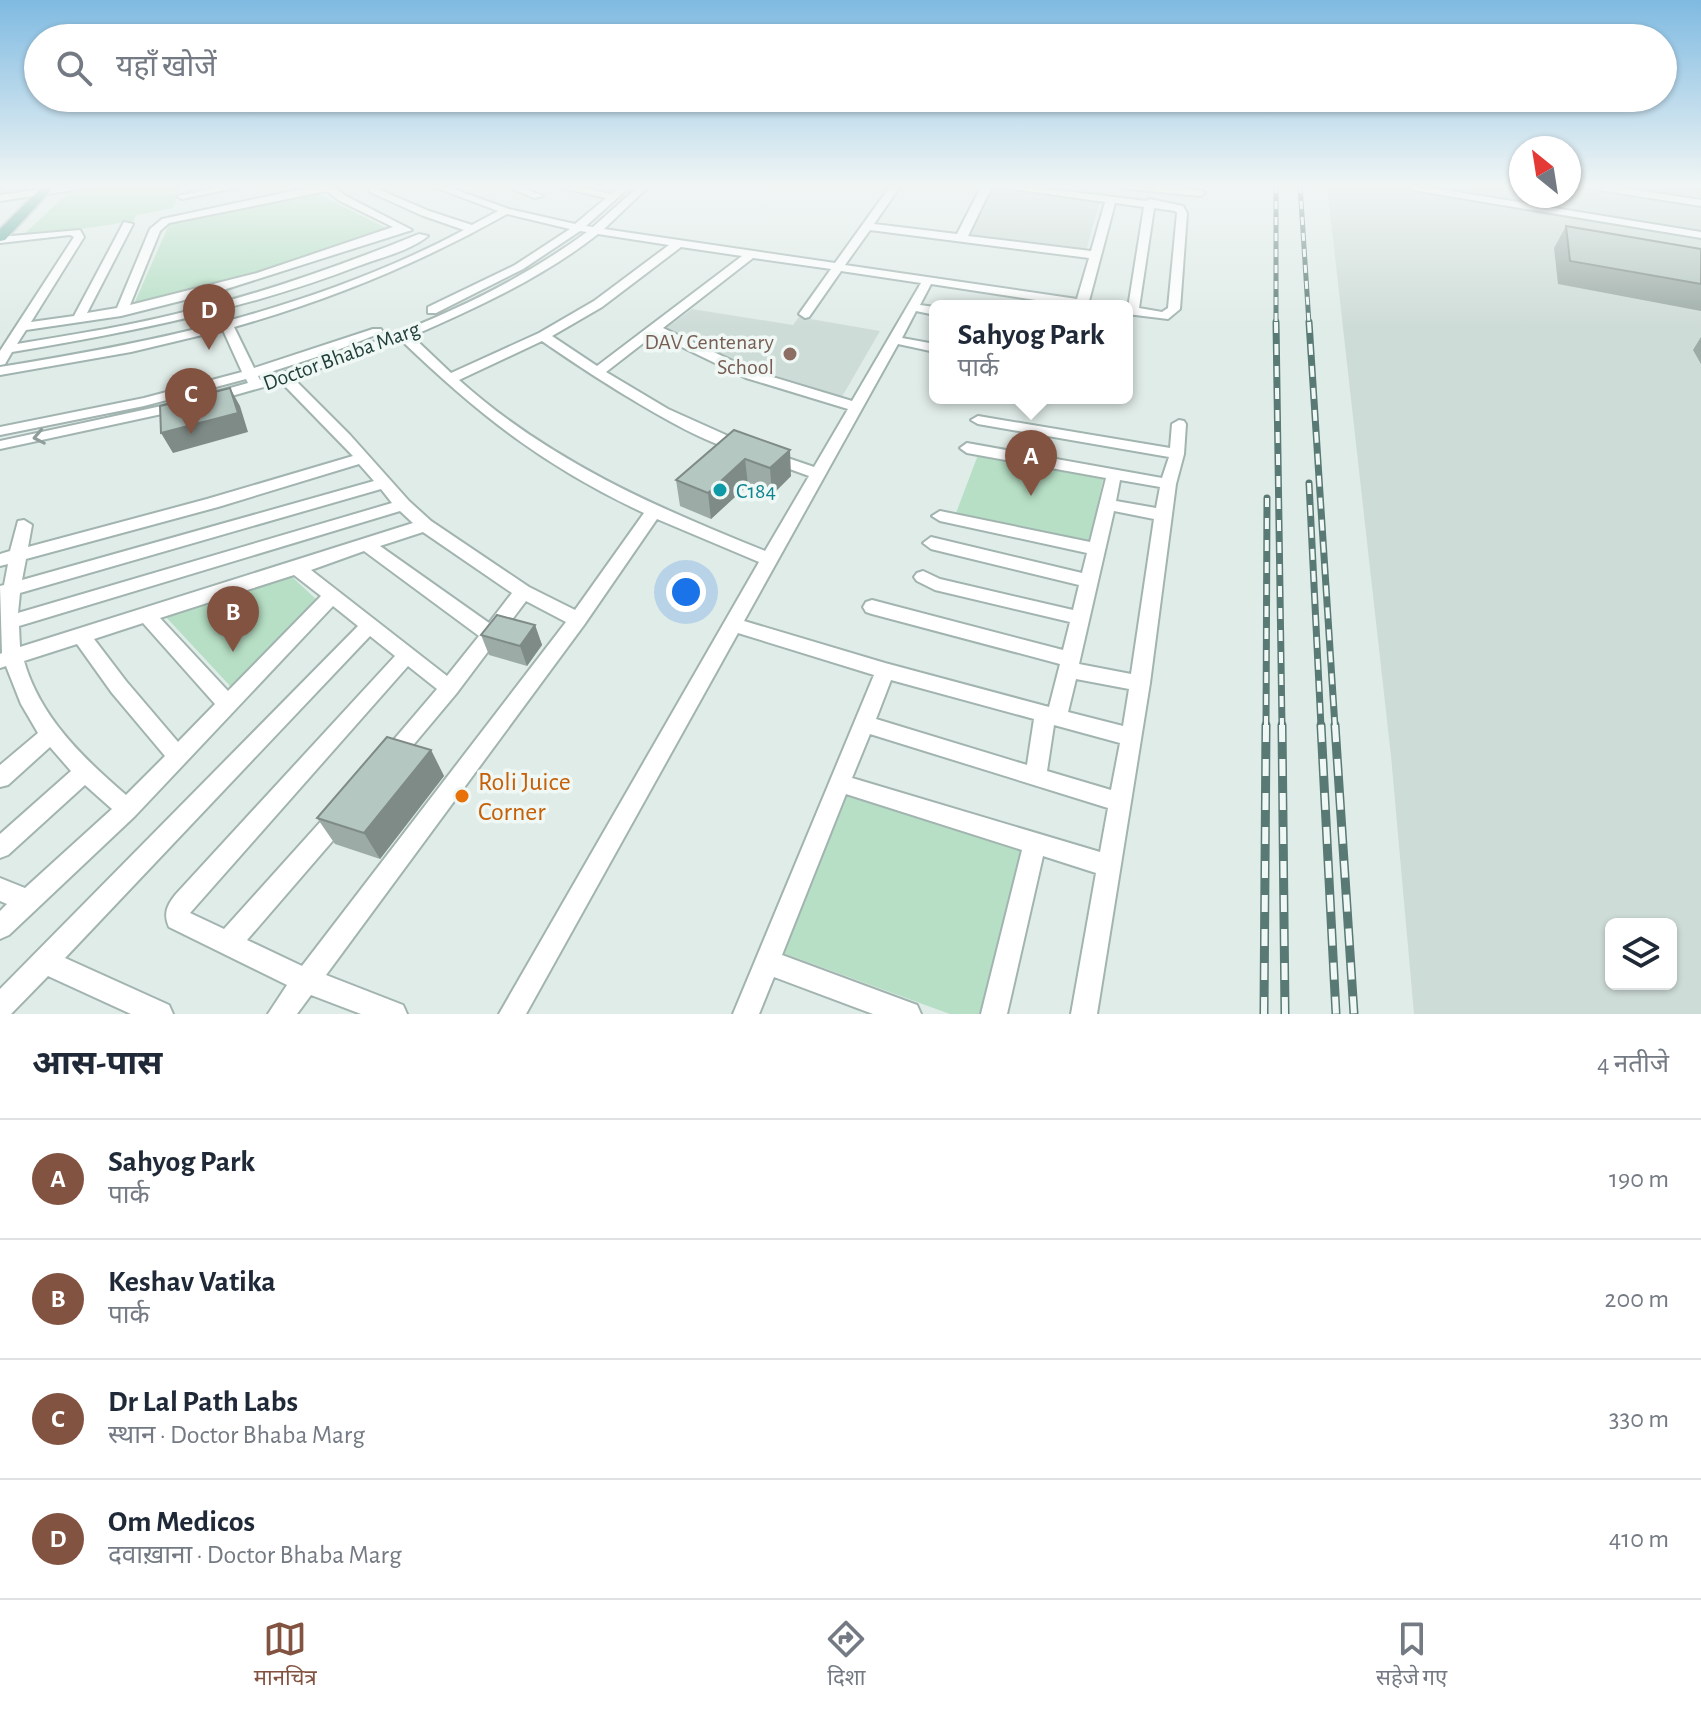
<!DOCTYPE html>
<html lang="hi">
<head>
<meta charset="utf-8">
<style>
	:root { --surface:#fff; --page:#f2f2f3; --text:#1f2937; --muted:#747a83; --line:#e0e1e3; --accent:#835341 }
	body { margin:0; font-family:"Alegreya Sans","Noto Sans Devanagari",sans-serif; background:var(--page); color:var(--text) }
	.controls { position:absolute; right:24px; bottom:24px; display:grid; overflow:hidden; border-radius:12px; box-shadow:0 2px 6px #0004 }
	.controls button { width:72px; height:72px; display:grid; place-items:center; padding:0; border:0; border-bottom:2px solid var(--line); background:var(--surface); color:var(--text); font:40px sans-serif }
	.compass { position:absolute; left:1509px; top:136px; width:72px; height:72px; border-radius:50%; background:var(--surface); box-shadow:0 2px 6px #0004; rotate:330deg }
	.you { position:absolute; left:686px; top:592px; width:28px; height:28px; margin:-20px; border:6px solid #fff; border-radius:50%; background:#1a73e8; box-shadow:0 0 0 12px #1a73e833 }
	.badge { display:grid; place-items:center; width:52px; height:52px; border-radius:50%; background:var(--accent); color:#fff; font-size:26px; font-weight:700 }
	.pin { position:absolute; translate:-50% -66px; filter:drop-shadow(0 2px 4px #0008) }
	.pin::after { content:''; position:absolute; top:42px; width:28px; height:24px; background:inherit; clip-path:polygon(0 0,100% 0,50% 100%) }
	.popup { position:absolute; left:929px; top:300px; width:204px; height:104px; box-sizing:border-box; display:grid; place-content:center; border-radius:12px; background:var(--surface); filter:drop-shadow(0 2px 6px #0005); font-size:26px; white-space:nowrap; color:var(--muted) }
	.popup b { font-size:30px; color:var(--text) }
	.popup::after { content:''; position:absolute; left:50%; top:100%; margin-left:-16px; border:16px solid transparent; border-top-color:var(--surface) }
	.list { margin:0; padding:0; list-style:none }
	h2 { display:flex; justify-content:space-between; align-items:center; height:104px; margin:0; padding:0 32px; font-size:34px }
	h2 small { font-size:26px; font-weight:400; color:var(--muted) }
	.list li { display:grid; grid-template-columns:52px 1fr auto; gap:24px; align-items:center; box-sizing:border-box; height:120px; padding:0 32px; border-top:2px solid var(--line) }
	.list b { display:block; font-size:30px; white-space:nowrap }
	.list p { margin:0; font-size:26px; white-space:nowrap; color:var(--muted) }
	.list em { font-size:26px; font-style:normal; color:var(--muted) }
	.icon { flex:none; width:44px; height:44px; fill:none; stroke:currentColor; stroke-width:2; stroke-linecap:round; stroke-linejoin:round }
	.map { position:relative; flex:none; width:1701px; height:1014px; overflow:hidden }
	.search { position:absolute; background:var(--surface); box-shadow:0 2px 6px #0004; left:24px; right:24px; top:24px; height:88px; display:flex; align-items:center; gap:20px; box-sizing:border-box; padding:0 28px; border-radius:44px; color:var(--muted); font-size:30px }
	.sheet { height:584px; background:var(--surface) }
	nav { display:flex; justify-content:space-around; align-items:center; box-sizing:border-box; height:112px; border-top:2px solid var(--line); background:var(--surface); font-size:22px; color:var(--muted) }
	nav a { display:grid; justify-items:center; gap:4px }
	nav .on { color:var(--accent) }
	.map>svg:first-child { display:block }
</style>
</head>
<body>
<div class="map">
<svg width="1701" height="1014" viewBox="0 0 1701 1014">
	<rect width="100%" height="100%" fill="#e0ece8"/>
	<!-- built -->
	<path fill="#cedcd7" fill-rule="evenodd" d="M 1327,185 L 1521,185 L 1521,196 L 1569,196 L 1569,185 L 1701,185 L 1701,1014 L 1414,1014 L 1391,756 ZM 1611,924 L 1671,924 L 1671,984 L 1611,984 Z
		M 993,187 L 1100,200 L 1086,251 L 970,236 Z
		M 692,309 L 793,325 L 799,317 L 880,331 L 839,402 L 765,378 L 662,331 Z"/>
	<!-- green -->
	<path fill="#b6dfc5" d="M 102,185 L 183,185 L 173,208 L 136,215 L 134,221 L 20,238 L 72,189 Z
		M 316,193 L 388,229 C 304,259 221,285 134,304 L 171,220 Z
		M 978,455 L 1103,479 L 1090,541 L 956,513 Z
		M 290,575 L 318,601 L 232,688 L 165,616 Z
		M 848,793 L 1023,848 L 983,1014 L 950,1014 L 783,953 Z"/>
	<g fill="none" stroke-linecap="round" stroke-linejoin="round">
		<!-- canal -->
		<path fill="#83c2d6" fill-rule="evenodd" d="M 1,185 L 10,185 L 0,193 Z"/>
		<defs>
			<path id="minor" d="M 70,185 L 92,185 L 87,188 L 0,201 L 0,195 Z
				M 230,185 L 249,185 L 182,199 L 177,196 Z
				M 320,185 L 331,185 L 346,196 L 412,230 L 220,291 L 121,316 L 26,330 L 17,344 C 76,334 135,325 192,310 C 270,291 345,264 419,234 L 428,236 C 411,250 383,257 361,265 C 248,309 131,332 12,352 L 5,364 L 0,365 L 0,351 L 74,237 L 70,235 L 0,243 L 0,237 L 80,230 L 84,237 L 31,322 L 74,316 L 124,222 L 133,224 L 87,313 L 117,308 L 150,229 L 162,219 ZM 327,191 L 338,200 L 393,227 L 257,273 L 130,305 L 160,231 L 169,223 Z
				M 429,185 L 442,185 L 509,209 L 575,224 L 606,198 L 558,187 L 556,185 L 572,185 L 611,194 L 622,185 L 632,185 L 586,226 L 593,227 L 640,185 L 650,185 L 604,229 L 835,263 L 891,185 L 901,185 L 874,224 L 957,234 L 982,185 L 1016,185 L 1146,201 L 1150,199 L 1183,206 L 1187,213 L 1180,309 L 1168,319 L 1127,314 L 1144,207 L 1115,203 L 1089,301 L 1105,306 L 1075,306 L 931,284 L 920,305 L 935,307 L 935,315 L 916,311 L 902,338 L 935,344 L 935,352 L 898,344 L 744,621 L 885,663 L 1049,707 L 1060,664 L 872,614 L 866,612 L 863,607 L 866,602 L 872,600 L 1063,650 L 1070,622 L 935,590 L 917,581 L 914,577 L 917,573 L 923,571 L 940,579 L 1073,610 L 1079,585 L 931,549 L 923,543 L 931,537 L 1082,573 L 1087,553 L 940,521 L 932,516 L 940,511 L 1090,542 L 1106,478 L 967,453 L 960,448 L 967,443 L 1162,478 L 1169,457 L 978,424 L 971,420 L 978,416 L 1170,448 L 1172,424 L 1179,420 L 1184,421 L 1186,424 L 1184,454 L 1176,484 L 1150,683 L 1097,1014 L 1071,1014 L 1096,873 L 1043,856 L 1007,1014 L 981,1014 L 1022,850 L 846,794 L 782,955 L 917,1005 L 921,1014 L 873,1014 L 774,977 L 759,1014 L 733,1014 L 874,675 L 738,633 L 526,1014 L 499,1014 L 759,562 L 657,519 L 584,625 L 326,975 L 403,1005 L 407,1014 L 361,1014 L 311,995 L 297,1014 L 268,1014 L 287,985 L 169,927 C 163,914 167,905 176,894 L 395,656 L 370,636 L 65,958 L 169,1005 L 173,1014 L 131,1014 L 48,976 L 11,1014 L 0,1014 L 0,989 L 358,626 L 333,606 L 135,816 L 9,935 L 0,939 L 0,911 L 7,904 L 0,901 L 0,878 L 25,888 L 112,809 L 85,785 L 8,855 L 0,858 L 0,834 L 71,771 L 50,747 L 8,785 L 0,787 L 0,765 L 38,733 L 21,704 L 6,666 L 0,668 L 0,654 L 2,653 L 0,586 L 4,585 L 8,564 L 0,566 L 0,554 L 10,551 L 18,521 L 24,520 L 32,525 L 28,547 L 207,499 L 353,456 L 281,382 L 214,401 L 207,397 L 209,394 L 248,383 L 246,379 L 144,406 L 0,435 L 0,427 L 144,398 L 242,372 L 223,330 L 131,352 L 0,375 L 0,367 C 74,355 147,342 220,323 L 216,315 L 222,311 L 226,312 L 231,320 C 311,298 391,269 464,230 L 421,215 L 370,192 L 370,188 L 376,188 L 429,211 L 472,225 L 498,211 ZM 992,186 L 1105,202 L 1091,251 L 968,236 ZM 1154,208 L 1175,211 L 1177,213 L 1168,308 L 1162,312 L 1139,308 ZM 507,214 L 570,229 L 515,265 L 428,307 L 428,313 L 436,313 L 523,269 L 580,231 L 587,232 C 489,304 374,345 260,380 L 258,376 L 335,351 L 383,332 L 381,329 L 373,329 L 254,368 L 234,327 C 330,300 422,262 507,214 ZM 870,230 L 1089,258 L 1077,299 L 845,265 ZM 598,234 L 669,245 L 594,301 L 539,333 L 451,373 L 412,336 C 476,308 542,278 598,234 ZM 681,247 L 742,256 L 597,366 L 552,336 L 602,307 ZM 753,258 L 831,269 L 799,314 L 805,318 L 809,317 L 841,271 L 921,283 L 852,401 L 756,372 L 663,328 ZM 655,334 L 746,378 L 848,409 L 814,467 L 770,452 L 762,457 L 765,460 L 809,476 L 765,551 C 655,507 548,460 459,380 L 542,341 C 575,364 712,456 746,450 L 748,447 L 746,444 L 668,409 L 606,372 ZM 401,340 C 479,415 545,467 644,513 L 575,610 L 529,587 L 431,521 L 409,501 L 350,435 L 293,378 ZM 359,464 L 374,481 L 22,580 L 26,559 L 218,507 ZM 1120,480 L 1160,487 L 1156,508 L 1116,501 ZM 381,489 L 392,503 L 18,613 L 20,593 ZM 400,511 L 413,523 L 20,647 L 19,626 ZM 1114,511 L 1154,519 L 1131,674 L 1079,664 ZM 423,532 L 512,593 L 489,623 L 380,546 ZM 364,551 L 479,636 L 447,676 L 311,570 ZM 294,575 L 321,596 L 228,691 L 160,618 ZM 526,601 L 566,622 L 302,966 L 247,940 L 348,823 L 351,816 L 348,809 L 340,806 L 332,809 L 224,929 L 190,913 L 408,666 L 437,689 L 385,750 L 382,756 L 385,762 L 392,765 L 399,762 L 456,694 ZM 143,623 L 215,704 L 178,742 L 126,681 L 94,639 ZM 77,644 L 112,693 L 165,756 L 126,795 C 83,758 40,717 24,661 ZM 1076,679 L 1129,689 L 1123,726 L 1068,712 ZM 891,680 L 1034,719 L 1027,765 L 876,719 ZM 1054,725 L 1120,743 L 1111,790 L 1047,771 ZM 870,734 L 1108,808 L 1100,852 L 852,778 Z
				M 503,185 L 516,185 L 543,196 L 534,198 Z
				M 1115,185 L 1145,185 L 1200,190 L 1205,193 L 1200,196 L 1120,188 Z
				M 1415,185 L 1701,232 L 1701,238 L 1412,190 L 1410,188 Z
				M 1581,185 L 1602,185 L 1701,200 L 1701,206 L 1586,188 Z
				M 180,402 L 187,406 L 185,409 L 0,449 L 0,441 Z"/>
			<path id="major" d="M 44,185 L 56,185 L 5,240 L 0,241 L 0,229 Z"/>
		</defs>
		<!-- minor casing -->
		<use href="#minor" stroke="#a2b4b0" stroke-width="4"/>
		<!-- major casing -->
		<use href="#major" stroke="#c0c9c7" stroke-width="4"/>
		<!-- minor -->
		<use href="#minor" fill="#fff" fill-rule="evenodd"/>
		<!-- major -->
		<use href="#major" fill="#60a59a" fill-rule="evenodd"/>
		<defs>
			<path id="rail-far2" d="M 1276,185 L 1276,324
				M 1300,185 L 1309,324"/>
			<path id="rail-far1" d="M 1276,322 L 1282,727
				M 1309,322 L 1335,727
				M 1309,483 L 1321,727
				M 1266,727 L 1267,498"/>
			<path id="rail" d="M 1282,725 L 1285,1014
				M 1321,725 L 1336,1014
				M 1335,725 L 1354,1014
				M 1264,1014 L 1266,725"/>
		</defs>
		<!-- rail-far2 casing -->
		<use href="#rail-far2" stroke="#597974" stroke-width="5"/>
		<!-- rail-far1 casing -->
		<use href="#rail-far1" stroke="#597974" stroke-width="7"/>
		<!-- rail casing -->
		<use href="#rail" stroke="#597974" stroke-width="9"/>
		<!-- rail-far2 -->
		<use href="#rail-far2" stroke="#f0f8f5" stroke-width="3" stroke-dasharray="8" stroke-linecap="butt"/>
		<!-- rail-far1 -->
		<use href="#rail-far1" stroke="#f0f8f5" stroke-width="4" stroke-dasharray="11" stroke-linecap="butt"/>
		<!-- rail -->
		<use href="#rail" stroke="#f0f8f5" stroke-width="6" stroke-dasharray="17" stroke-linecap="butt"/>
	</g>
	<!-- wall -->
	<path fill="#9caba6" d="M 1566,226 L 1701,249 L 1701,311 L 1558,284 L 1554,248 Z
		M 1701,337 L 1701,364 L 1693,350 Z
		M 734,430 L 791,476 L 772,495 L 748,485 L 711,519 L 680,506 L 676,480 Z
		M 535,625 L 542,645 L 527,666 L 489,655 L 481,635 Z
		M 431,750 L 444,776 L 380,859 L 335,844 L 317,818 Z"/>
	<!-- shaded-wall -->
	<path fill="#7f8b87" d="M 230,388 L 240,406 L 248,432 L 173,453 L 161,433 Z
		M 790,450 L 791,476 L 772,495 L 770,468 Z
		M 745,459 L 748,485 L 711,519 L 708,493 Z
		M 535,625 L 542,645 L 527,666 L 520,646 Z
		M 431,750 L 444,776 L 380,859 L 364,833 Z"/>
	<!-- building -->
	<path fill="#b5c7c1" stroke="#7f8b87" stroke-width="2" d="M 1566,226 L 1701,249 L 1701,284 L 1570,261 Z
		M 230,388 L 238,413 L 161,433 L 160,406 Z
		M 734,430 L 790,450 L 770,468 L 745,459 L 708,493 L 676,480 Z
		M 497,615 L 535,625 L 520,646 L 481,635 Z
		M 387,737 L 431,750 L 364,833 L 317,818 Z"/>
	<!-- one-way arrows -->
	<defs><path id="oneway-chevron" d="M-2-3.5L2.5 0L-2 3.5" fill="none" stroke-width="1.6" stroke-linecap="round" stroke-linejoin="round" transform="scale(2)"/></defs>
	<use stroke="#8f9e9c" href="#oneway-chevron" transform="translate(39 437) rotate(169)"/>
	<!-- sky -->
	<linearGradient id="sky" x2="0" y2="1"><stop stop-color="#7fbae1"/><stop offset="0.57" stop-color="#f1f6f5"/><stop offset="1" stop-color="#f1f6f5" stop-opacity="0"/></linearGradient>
	<rect width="1701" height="327" fill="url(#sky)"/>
	<!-- markers -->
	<circle fill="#8d6e63" stroke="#f0f8f5" stroke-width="3" cx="790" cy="354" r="8"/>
	<circle fill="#0f9aa8" stroke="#f0f8f5" stroke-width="3" cx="720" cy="490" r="8"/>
	<circle fill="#e8710a" stroke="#f0f8f5" stroke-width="3" cx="462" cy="796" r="8"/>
	<g text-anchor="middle" stroke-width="7" stroke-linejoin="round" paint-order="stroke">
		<!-- education labels -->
		<g font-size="22" fill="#785e54" stroke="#f0f8f5" text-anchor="end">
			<text x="774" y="349">DAV Centenary<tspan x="774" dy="25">School</tspan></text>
		</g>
		<!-- street labels -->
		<g font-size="22" fill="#1f3e38" stroke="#f0f8f5">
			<text transform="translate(341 355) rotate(-20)" y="8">Doctor Bhaba Marg</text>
		</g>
		<!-- culture labels -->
		<g font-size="22" fill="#0d838f" stroke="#f0f8f5" text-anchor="start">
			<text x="736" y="498">C184</text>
		</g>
		<!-- near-food labels -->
		<g font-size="26" fill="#c56008" stroke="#f0f8f5" text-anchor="start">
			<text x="478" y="790">Roli Juice<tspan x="478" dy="30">Corner</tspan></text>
		</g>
	</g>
</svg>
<div class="controls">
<button><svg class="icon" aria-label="layers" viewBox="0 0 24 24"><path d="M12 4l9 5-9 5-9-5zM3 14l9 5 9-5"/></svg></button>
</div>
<svg class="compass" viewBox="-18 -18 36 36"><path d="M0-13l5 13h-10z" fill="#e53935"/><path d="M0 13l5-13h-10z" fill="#747a83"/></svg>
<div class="you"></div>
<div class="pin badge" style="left:1031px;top:496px">A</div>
<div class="popup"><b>Sahyog Park</b>पार्क</div>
<div class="pin badge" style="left:233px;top:652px">B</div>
<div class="pin badge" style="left:191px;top:434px">C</div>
<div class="pin badge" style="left:209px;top:350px">D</div>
<div class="search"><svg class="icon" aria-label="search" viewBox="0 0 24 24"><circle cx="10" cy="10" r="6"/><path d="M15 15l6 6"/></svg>यहाँ खोजें</div>
</div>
<section class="sheet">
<h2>आस-पास<small>4 नतीजे</small></h2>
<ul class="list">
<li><span class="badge">A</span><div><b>Sahyog Park</b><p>पार्क</p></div><em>190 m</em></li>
<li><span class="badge">B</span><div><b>Keshav Vatika</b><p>पार्क</p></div><em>200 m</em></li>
<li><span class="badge">C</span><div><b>Dr Lal Path Labs</b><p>स्थान · Doctor Bhaba Marg</p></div><em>330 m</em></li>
<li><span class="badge">D</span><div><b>Om Medicos</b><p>दवाख़ाना · Doctor Bhaba Marg</p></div><em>410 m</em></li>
</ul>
</section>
<nav>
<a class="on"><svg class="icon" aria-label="map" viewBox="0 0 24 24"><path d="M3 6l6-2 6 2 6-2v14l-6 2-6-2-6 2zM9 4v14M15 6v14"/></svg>मानचित्र</a>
<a><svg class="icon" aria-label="directions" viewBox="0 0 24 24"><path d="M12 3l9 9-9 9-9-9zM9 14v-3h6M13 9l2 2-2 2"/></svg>दिशा</a>
<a><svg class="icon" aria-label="saved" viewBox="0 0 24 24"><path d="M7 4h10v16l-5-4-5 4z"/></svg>सहेजे गए</a>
</nav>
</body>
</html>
